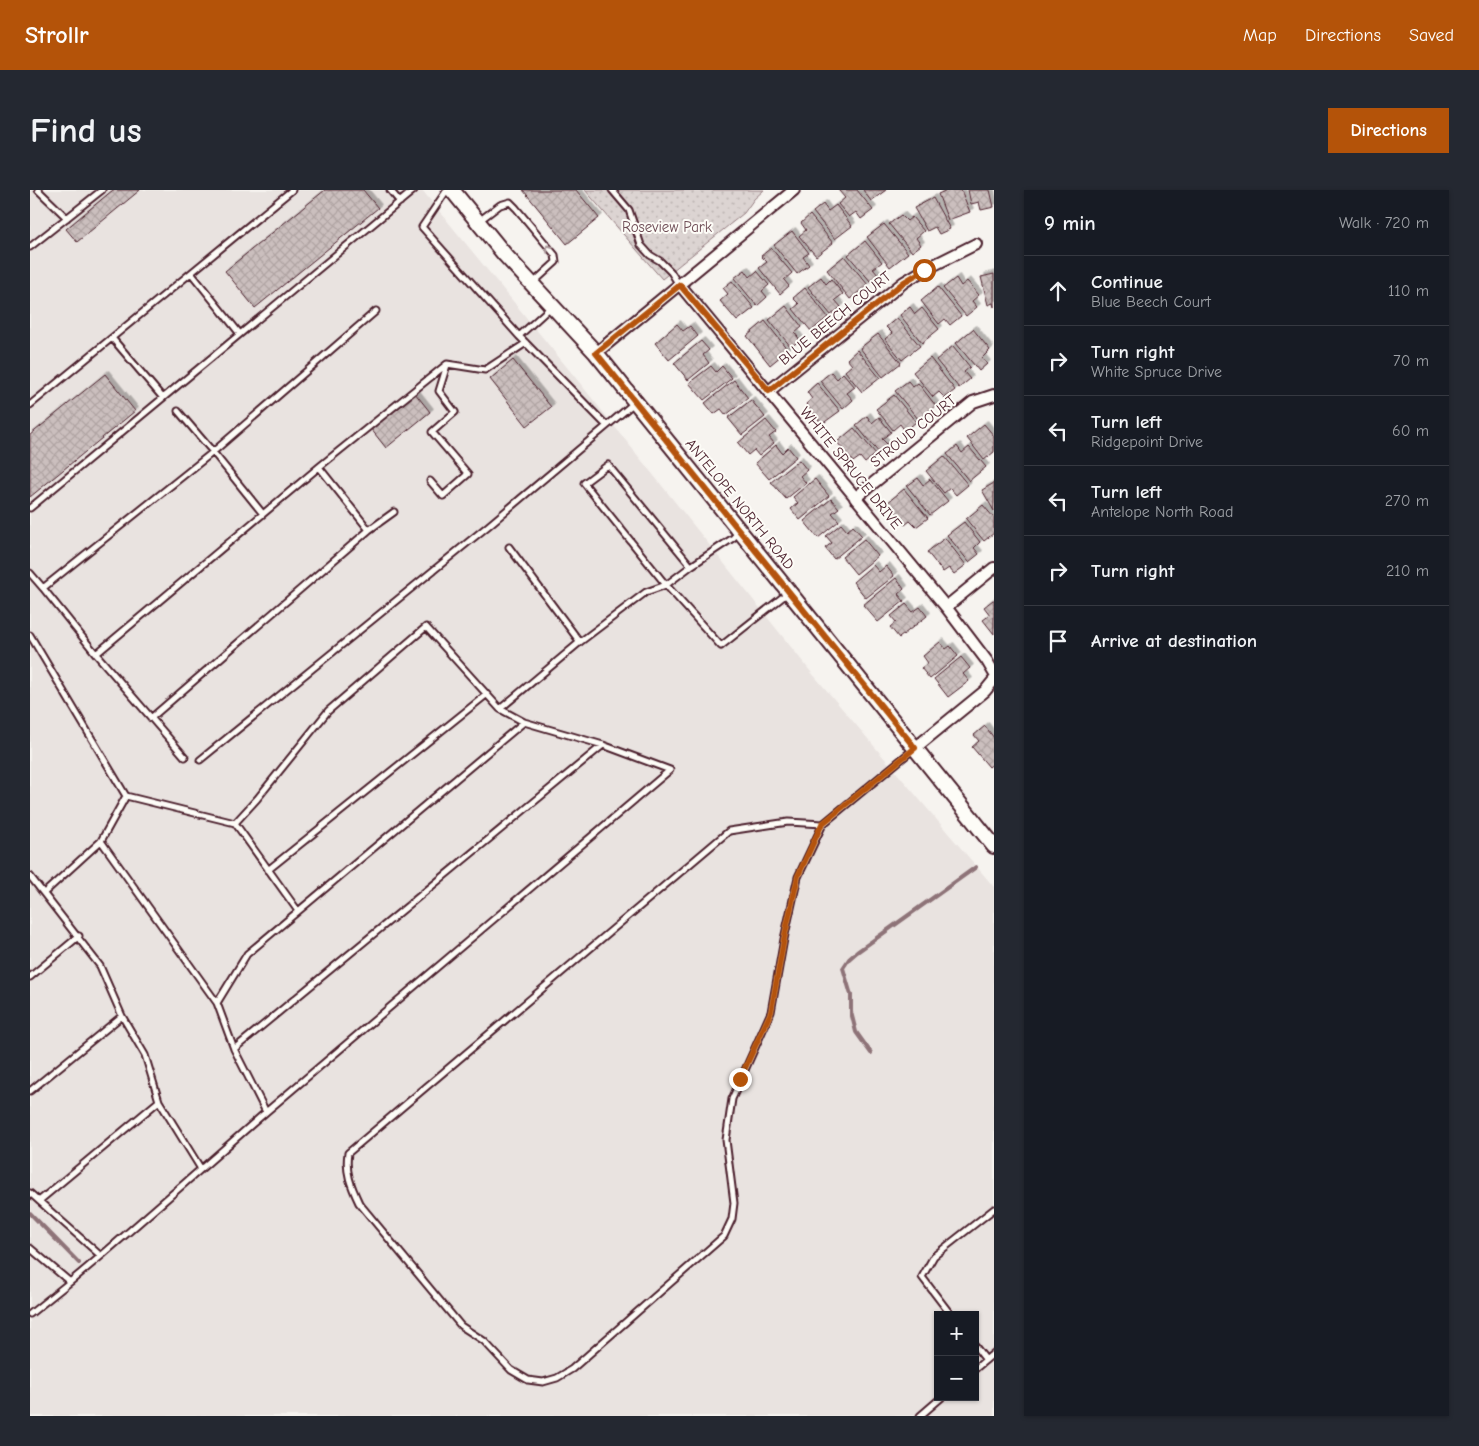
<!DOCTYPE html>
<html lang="en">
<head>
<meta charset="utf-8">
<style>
	:root { --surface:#171b24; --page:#242831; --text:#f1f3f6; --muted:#9ea1a6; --line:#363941; --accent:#b45309 }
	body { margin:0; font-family:"Comic Neue",sans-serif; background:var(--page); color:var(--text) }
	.controls { position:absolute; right:15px; bottom:15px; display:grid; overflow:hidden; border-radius:0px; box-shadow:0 1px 4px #0004 }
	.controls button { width:45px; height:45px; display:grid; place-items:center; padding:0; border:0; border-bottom:1px solid var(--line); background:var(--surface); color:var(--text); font:25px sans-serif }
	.stop { position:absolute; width:15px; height:15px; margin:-11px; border:4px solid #b45309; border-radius:50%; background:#fff }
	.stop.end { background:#b45309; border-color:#fff; box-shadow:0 1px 5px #0008 }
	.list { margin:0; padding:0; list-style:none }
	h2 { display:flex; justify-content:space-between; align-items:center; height:65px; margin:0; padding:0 20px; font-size:21px }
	h2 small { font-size:16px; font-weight:400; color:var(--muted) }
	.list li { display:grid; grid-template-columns:32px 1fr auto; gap:15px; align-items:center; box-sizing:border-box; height:70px; padding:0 20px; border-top:1px solid var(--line) }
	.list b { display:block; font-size:19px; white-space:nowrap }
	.list p { margin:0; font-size:16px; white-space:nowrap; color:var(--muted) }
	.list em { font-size:16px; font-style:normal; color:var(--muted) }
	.icon { flex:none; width:28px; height:28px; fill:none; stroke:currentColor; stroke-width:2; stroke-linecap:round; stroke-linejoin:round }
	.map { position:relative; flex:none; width:964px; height:1226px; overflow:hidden; border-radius:0px }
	header { display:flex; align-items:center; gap:30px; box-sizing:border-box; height:70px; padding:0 25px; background:var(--accent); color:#fff }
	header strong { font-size:24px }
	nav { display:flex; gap:28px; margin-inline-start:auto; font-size:18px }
	.intro { display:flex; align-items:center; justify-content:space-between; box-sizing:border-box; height:120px; padding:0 30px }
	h1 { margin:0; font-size:35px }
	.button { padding:12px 22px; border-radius:0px; background:var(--accent); color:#fff; font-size:18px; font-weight:700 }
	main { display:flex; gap:30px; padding:0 30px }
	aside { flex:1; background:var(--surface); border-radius:0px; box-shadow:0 1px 4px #0004 }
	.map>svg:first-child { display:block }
</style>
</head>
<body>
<header>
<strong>Strollr</strong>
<nav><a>Map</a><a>Directions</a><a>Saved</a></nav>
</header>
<div class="intro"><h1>Find us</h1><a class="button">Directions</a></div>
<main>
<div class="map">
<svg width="964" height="1226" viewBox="0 0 964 1226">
	<defs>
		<pattern id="park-dots" width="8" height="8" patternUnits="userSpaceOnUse" patternTransform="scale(1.25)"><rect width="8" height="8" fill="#dcd4d2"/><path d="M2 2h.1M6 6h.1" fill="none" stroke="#beb6b4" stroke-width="1.8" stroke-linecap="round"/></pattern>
		<pattern id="building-cross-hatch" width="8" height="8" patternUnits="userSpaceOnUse" patternTransform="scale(1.25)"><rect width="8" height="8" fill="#cbbfbe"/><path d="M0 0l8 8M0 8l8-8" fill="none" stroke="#b0a4a3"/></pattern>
		<filter id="shadow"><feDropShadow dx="3.5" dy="-3.5" stdDeviation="0" flood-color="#0004"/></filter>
	</defs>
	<rect width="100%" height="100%" fill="#f6f3ef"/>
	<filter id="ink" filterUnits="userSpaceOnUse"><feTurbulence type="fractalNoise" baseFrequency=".02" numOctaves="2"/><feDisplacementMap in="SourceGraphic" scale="10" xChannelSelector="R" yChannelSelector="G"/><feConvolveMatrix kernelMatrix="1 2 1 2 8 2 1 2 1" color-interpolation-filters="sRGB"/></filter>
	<g filter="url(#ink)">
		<!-- built -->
		<path fill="#e9e3e0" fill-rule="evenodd" d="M 0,0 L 392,0 L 549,192 L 781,482 L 964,697 L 964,1226 L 0,1226 ZM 908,1125 L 945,1125 L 945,1207 L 908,1207 Z"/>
		<!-- park -->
		<path fill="url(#park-dots)" stroke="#937a7e" d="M 555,0 L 734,0 L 724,9 L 714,23 L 632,89 Z"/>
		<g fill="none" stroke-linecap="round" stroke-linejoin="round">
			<!-- stream -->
			<path stroke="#8e7378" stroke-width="4" d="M 841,863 L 826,842 L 821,822 L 821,805 L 813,778 L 819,769 L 827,762 L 946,677
				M 0,1023 L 49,1073"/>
		</g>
		<!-- building -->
		<path fill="url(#building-cross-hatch)" stroke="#4a1f2b" filter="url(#shadow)" d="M 83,0 L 110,0 L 47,52 L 36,39 Z
			M 295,0 L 333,0 L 348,18 L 225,118 L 195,81 Z
			M 493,0 L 546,0 L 569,28 L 537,54 Z
			M 810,0 L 827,0 L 843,20 L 831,29 L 826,22 L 819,27 L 808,14 L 815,8 L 809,1 Z
			M 833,0 L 856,0 L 841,11 Z
			M 917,0 L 931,0 L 940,22 L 918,30 L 908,4 Z
			M 938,0 L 960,0 L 964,17 L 951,20 L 949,12 L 941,14 Z
			M 903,8 L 920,39 L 909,44 L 905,37 L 897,41 L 884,18 Z
			M 793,14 L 798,21 L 806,15 L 822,36 L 805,49 L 783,22 Z
			M 780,25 L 803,53 L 786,66 L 769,46 L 776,40 L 771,33 Z
			M 871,25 L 877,31 L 882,27 L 894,41 L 886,48 L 891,55 L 882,62 L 859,34 Z
			M 854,34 L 878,63 L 860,77 L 837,47 Z
			M 762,41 L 779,63 L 773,67 L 779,75 L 767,84 L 744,55 Z
			M 835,51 L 852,72 L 843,79 L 849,86 L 841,92 L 818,65 Z
			M 741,58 L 762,83 L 754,90 L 759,96 L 750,104 L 729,78 L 737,72 L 731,66 Z
			M 814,66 L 838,95 L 820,109 L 797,80 Z
			M 715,80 L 720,87 L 727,81 L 739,95 L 732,101 L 737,107 L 727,116 L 704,88 Z
			M 964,84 L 964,117 L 963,113 L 958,115 L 951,87 Z
			M 791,87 L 796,94 L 801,89 L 813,104 L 805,110 L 811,117 L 801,125 L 778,97 Z
			M 926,88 L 931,96 L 937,91 L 949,105 L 942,111 L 947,117 L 936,126 L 913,98 Z
			M 702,91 L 724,118 L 707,131 L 690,111 L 698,104 L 693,98 Z
			M 908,97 L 931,126 L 920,135 L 915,129 L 909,134 L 891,111 Z
			M 775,98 L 798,127 L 781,141 L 763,119 L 769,114 L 763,108 Z
			M 756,116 L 772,137 L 765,143 L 770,150 L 761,157 L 739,130 Z
			M 880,117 L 885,124 L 892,118 L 909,139 L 892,153 L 870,125 Z
			M 867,128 L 890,156 L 872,170 L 855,149 L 862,143 L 856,137 Z
			M 735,131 L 758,160 L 740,175 L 717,146 Z
			M 647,134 L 653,141 L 660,136 L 668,146 L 639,170 L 625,153 Z
			M 943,139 L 960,160 L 952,168 L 957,174 L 949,181 L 926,153 Z
			M 848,144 L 871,173 L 853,187 L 830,158 Z
			M 671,151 L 679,160 L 673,165 L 679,173 L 658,190 L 644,173 Z
			M 923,156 L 940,177 L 934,182 L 940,189 L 929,198 L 906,170 Z
			M 827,160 L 850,188 L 832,202 L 815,181 L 822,175 L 817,169 Z
			M 900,168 L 925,200 L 915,208 L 909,202 L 903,207 L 883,182 Z
			M 483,170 L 521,217 L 497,236 L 460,189 Z
			M 681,176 L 686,182 L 692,176 L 702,188 L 674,210 L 659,193 Z
			M 801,182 L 807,189 L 813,183 L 825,197 L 817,203 L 823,210 L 813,219 L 790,191 Z
			M 75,184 L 105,221 L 0,307 L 0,245 Z
			M 704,190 L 718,208 L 696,225 L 691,219 L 684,224 L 675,213 Z
			M 878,191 L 883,197 L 888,193 L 906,216 L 889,230 L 865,201 Z
			M 787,193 L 810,221 L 792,234 L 776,214 L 782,209 L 777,202 Z
			M 385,203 L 400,222 L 356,258 L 341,239 Z
			M 864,205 L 886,232 L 875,241 L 870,234 L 863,240 L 846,219 Z
			M 721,210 L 735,227 L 712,245 L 698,228 Z
			M 837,226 L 842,233 L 849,227 L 861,242 L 852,249 L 858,255 L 849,263 L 826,235 Z
			M 736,230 L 746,242 L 739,247 L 744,253 L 729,266 L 724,260 L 718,265 L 708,253 Z
			M 954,234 L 964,246 L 964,262 L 954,270 L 937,248 Z
			M 824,238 L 846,264 L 835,273 L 830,267 L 823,272 L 807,252 Z
			M 746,255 L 752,263 L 758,257 L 766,267 L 739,289 L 725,273 Z
			M 927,256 L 932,263 L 939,257 L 956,277 L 939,291 L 917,264 Z
			M 914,266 L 938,295 L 926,305 L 920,298 L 914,303 L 896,281 Z
			M 769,270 L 777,280 L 770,286 L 776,293 L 756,309 L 741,292 Z
			M 888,288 L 893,295 L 900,289 L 918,311 L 900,325 L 877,296 Z
			M 785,289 L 799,306 L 770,330 L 761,319 L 768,313 L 763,307 Z
			M 964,293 L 964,321 L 952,300 Z
			M 874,299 L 898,328 L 886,337 L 880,331 L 875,335 L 857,313 Z
			M 801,309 L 809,318 L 802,323 L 809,331 L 788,348 L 774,331 Z
			M 953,315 L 964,328 L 964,343 L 954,351 L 936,329 Z
			M 934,332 L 950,352 L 944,358 L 949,364 L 939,372 L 917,345 Z
			M 811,334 L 817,341 L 823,336 L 832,346 L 804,369 L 795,358 L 802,353 L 796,346 Z
			M 915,348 L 936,375 L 924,384 L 919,378 L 913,382 L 897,362 Z
			M 834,349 L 848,366 L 826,384 L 812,367 Z
			M 843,375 L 849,382 L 856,376 L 864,386 L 836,408 L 823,392 Z
			M 866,388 L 874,399 L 868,404 L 874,411 L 848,432 L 833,415 Z
			M 963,410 L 964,410 L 964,444 L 953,430 L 960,425 L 954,417 Z
			M 876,414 L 883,422 L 890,417 L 897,426 L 869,448 L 860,437 L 866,432 L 861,426 Z
			M 910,452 L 916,459 L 920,456 L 928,466 L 900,489 L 891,478 L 898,473 L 893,466 Z
			M 931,467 L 940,478 L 933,484 L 939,491 L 918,507 L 904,489 Z
			M 955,536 L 964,548 L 964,573 L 959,577 L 942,557 L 949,551 L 944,545 Z"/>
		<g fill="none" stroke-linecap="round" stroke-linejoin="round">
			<defs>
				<path id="service" d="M 8,0 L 37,28
					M 360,0 L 370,12
					M 417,0 L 392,37 L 489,146
					M 582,0 L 599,20 L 611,55 L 620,65 L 630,71 L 641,82 L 649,95
					M 449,31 L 470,15 L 480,12 L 486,18 L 525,65 L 526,72 L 502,94
					M 0,57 L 72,0
					M 161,83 L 210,144
					M 522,116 L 489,146 L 576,235
					M 82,148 L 133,208
					M 0,215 L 262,0
					M 148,221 L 183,262 L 346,121
					M 289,277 L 339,340
					M 400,291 L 413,306 L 438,284 L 402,242 L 425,222 L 409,201 L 417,175
					M 0,318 L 384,0
					M 479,357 L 550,452 L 616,402 L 636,395 L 554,293 L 578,275 L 661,376 L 636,395 L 691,456 L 759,402
					M 661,376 L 703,348 L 709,342
					M 0,383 L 13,398
					M 0,445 L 96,606 L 205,633
					M 66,464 L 289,277 L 417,174 L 455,180 L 496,153
					M 121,528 L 339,340 L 364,322
					M 494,532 L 217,764 L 187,813 L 204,859 L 236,922 L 640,580 L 573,555 L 494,532 L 470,519 L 550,452
					M 155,567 L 66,464 L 13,398 L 183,262 L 233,324
					M 170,570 L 458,336 L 604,213
					M 96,606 L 71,651 L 187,813
					M 793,634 L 768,687 L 754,749 L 741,822 L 702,909 L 696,950 L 704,1013 L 702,1029 L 694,1046 L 542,1179 L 527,1188 L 513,1192 L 498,1190 L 481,1180 L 454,1151 L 431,1136 L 329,1013 C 321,996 315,982 318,963 L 699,641 L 758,632 L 793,634 L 885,558
					M 238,680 L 456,505
					M 0,686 L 70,776 L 92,826 L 115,865 L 129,911 L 171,979 L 71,1066 L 0,1003
					M 14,703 L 71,651
					M 268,721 L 205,633 L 227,609 L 298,521 L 396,437 L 470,519
					M 0,787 L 49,746
					M 204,859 L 573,555
					M 0,901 L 92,826
					M 171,979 L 236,922
					M 9,1011 L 129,911
					M 0,1058 L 40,1092 L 0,1124
					M 40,1092 L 71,1066
					M 921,1125 L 892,1087 L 904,1066 L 964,1019
					M 945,1156 L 956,1170
					M 945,1179 L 964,1163
					M 890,1226 L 912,1207"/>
				<path id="minor" d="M 650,95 L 916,417 L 957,471 L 964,483
					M 566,163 L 764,0
					M 739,201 L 874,92 L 894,80 L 946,54
					M 825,308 L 943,212 L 964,205
					M 916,417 L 964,378
					M 885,558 L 955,501 L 964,490"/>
				<path id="secondary" d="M 422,0 L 475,65 L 566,163 L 964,656"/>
			</defs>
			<!-- service casing -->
			<use href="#service" stroke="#4a1f2b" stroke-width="9"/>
			<!-- minor casing -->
			<use href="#minor" stroke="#4a1f2b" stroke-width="14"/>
			<!-- secondary casing -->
			<use href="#secondary" stroke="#4a1f2b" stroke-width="18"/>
			<!-- service -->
			<use href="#service" stroke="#fdfcf7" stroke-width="5"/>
			<!-- minor -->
			<use href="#minor" stroke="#fdfcf7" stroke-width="10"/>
			<!-- secondary -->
			<use href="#secondary" stroke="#fdfcf7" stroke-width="14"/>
		</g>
		<!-- one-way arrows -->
		<defs><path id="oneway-chevron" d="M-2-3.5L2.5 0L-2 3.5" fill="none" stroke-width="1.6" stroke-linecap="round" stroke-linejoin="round" transform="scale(1.25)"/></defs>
		<use stroke="#ac999b" href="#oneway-chevron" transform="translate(519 58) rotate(-129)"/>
	</g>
	<g fill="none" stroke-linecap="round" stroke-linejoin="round" filter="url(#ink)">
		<!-- route -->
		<path stroke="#b45309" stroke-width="6" d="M 710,889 L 741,822 L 754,749 L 768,686 L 792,634 L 885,558 L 566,163 L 650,95 L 739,201 L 874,92 L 894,80"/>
	</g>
	<g text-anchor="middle" stroke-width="4" stroke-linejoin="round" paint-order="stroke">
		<!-- park labels -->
		<g font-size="15" fill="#6e4c55" stroke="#fdfcf7">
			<text x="637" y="42">Roseview Park</text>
		</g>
		<!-- street labels -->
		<g font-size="15" fill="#4a1f2b" stroke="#fdfcf7">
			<text transform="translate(805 128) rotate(-39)" y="5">BLUE BEECH COURT</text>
			<text transform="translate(883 241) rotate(-39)" y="5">STROUD COURT</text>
			<text transform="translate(821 278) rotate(51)" y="5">WHITE SPRUCE DRIVE</text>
			<text transform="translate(710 314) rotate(51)" y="5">ANTELOPE NORTH ROAD</text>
		</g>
	</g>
</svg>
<div class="controls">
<button>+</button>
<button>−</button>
</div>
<div class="stop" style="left:894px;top:80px"></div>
<div class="stop end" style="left:710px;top:889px"></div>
</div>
<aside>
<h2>9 min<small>Walk · 720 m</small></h2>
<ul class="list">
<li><svg class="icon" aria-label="ahead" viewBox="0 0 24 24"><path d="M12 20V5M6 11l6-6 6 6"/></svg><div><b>Continue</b><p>Blue Beech Court</p></div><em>110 m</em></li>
<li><svg class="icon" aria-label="right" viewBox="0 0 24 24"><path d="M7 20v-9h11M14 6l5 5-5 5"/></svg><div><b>Turn right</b><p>White Spruce Drive</p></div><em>70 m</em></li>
<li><svg class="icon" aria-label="left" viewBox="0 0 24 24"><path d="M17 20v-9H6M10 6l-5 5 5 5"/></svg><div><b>Turn left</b><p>Ridgepoint Drive</p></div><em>60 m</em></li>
<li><svg class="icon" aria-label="left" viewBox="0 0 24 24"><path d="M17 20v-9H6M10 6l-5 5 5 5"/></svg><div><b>Turn left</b><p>Antelope North Road</p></div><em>270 m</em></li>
<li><svg class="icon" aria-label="right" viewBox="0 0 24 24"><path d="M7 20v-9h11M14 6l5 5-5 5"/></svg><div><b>Turn right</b></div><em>210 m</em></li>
<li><svg class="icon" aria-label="arrive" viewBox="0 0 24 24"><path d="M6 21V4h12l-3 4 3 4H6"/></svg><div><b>Arrive at destination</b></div></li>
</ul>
</aside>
</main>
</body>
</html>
